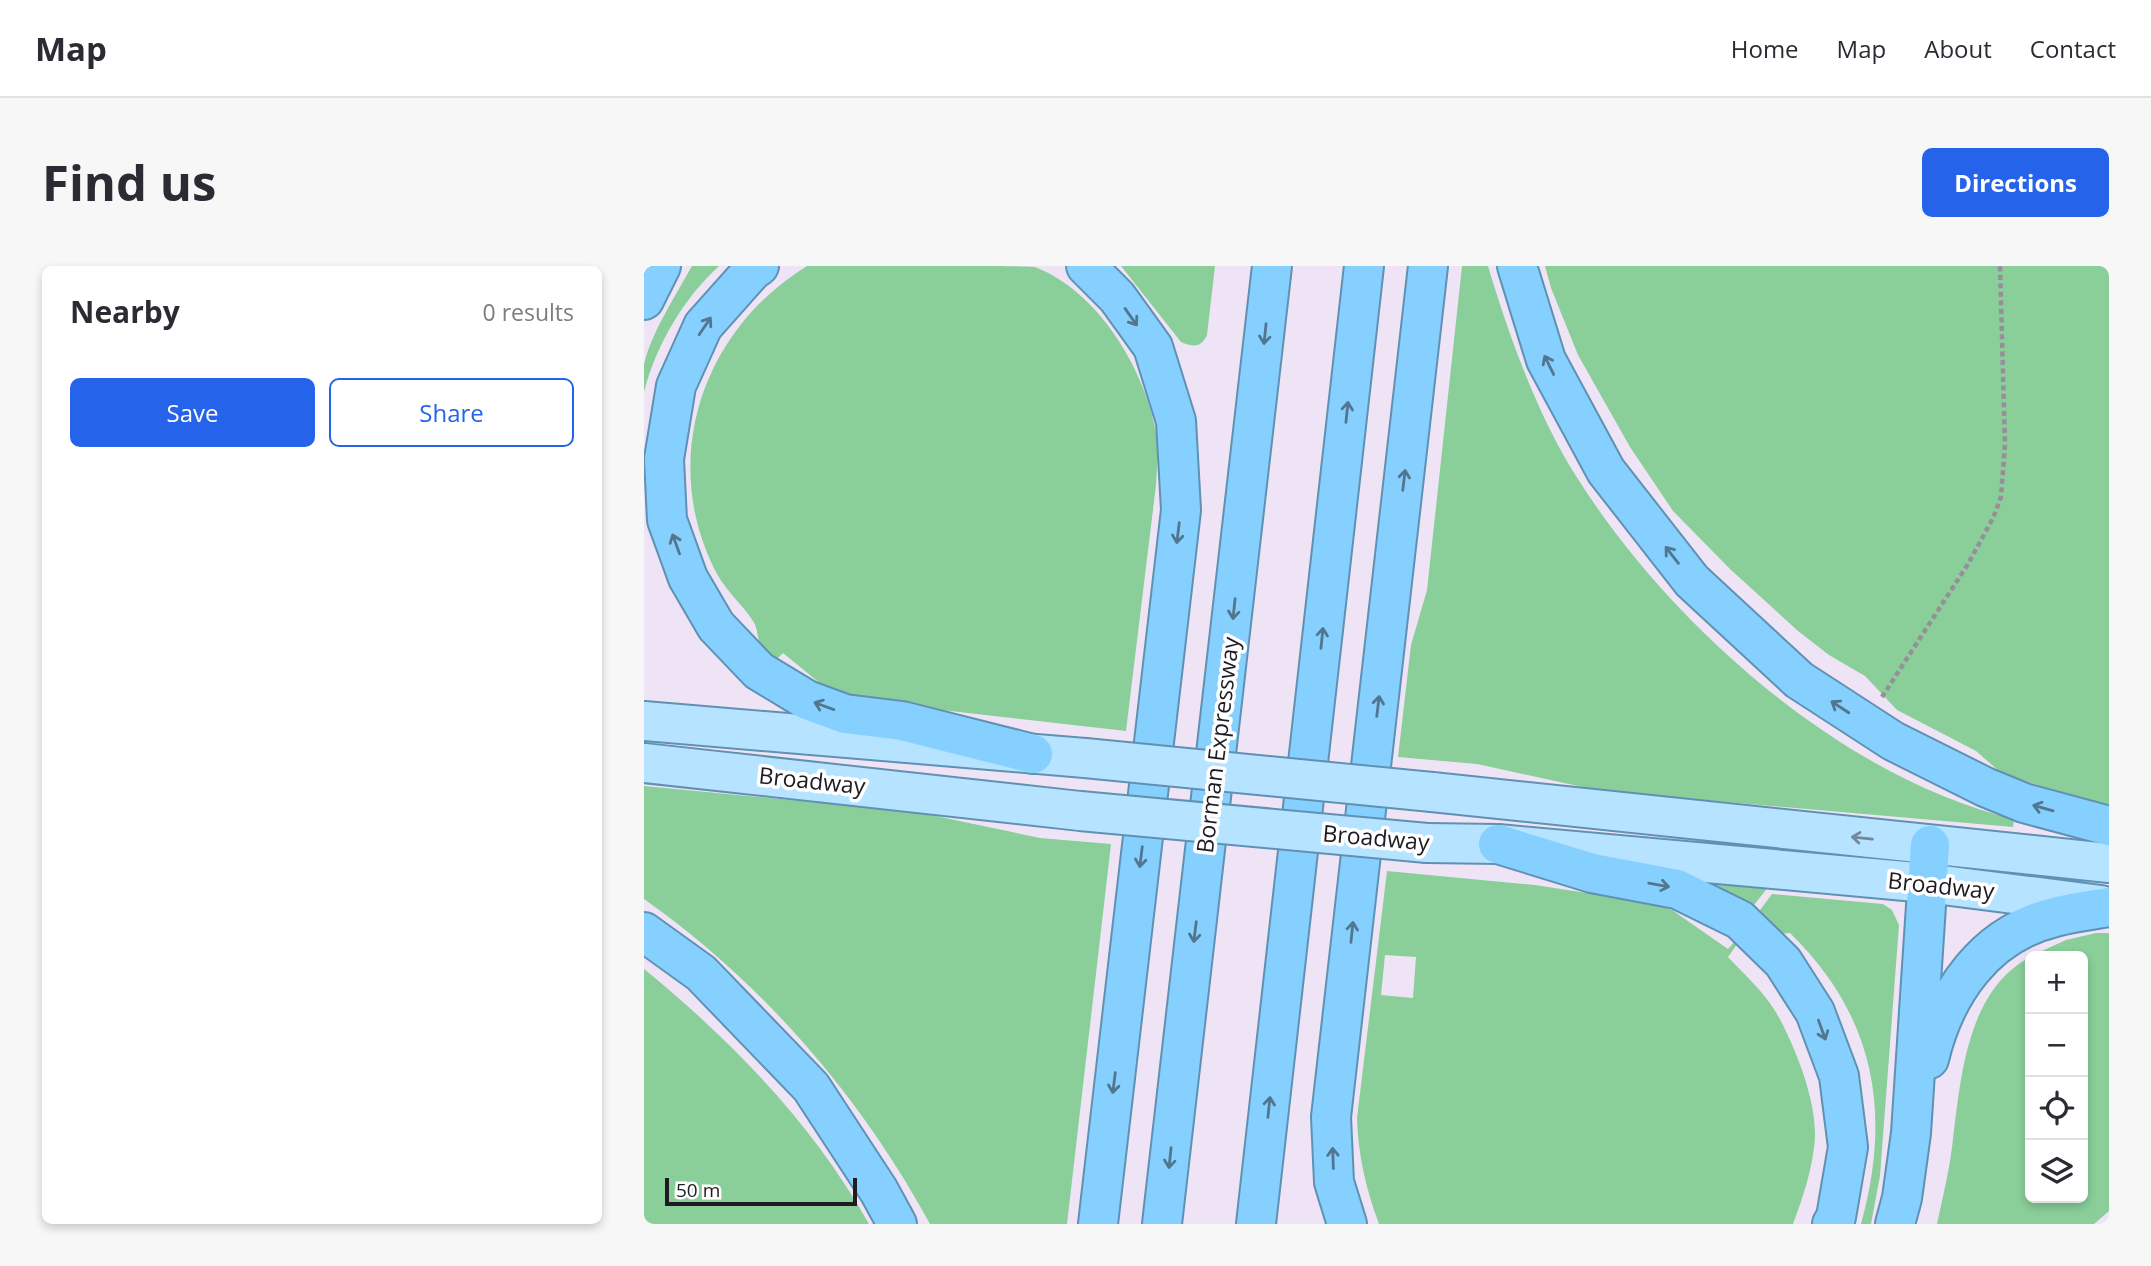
<!DOCTYPE html>
<html lang="en">
<head>
<meta charset="utf-8">
<style>
	:root { --surface:#fff; --page:#f7f7f7; --text:#2b2b33; --muted:#7c7c81; --line:#e1e1e2; --accent:#2563eb }
	body { margin:0; font-family:"Open Sans",sans-serif; background:var(--page); color:var(--text) }
	.controls { position:absolute; right:21px; bottom:21px; display:grid; overflow:hidden; border-radius:10px; box-shadow:0 4px 10px #0003 }
	.controls button { width:63px; height:63px; display:grid; place-items:center; padding:0; border:0; border-bottom:2px solid var(--line); background:var(--surface); color:var(--text); font:35px sans-serif }
	.scale { position:absolute; left:21px; bottom:18px; width:192px; box-sizing:border-box; padding-left:7px; border:4px solid #1f1b22; border-top:0; font-size:19px; line-height:24px; white-space:nowrap; color:#1f1b22; -webkit-text-stroke:5px #fff; paint-order:stroke }
	.list { margin:0; padding:0; list-style:none }
	h2 { display:flex; justify-content:space-between; align-items:center; height:91px; margin:0; padding:0 28px; font-size:30px }
	h2 small { font-size:23px; font-weight:400; color:var(--muted) }
	.actions { display:flex; gap:14px; padding:21px 28px }
	.actions a { flex:1; padding:16px 0; border:2px solid var(--accent); border-radius:10px; text-align:center; font-size:24px; color:var(--accent) }
	.actions .main { background:var(--accent); color:#fff }
	.icon { flex:none; width:38px; height:38px; fill:none; stroke:currentColor; stroke-width:2; stroke-linecap:round; stroke-linejoin:round }
	.map { position:relative; flex:none; width:1465px; height:958px; overflow:hidden; border-radius:10px }
	header { display:flex; align-items:center; gap:42px; box-sizing:border-box; height:98px; padding:0 35px; background:var(--surface); border-bottom:2px solid var(--line) }
	header strong { font-size:33px }
	nav { display:flex; gap:38px; margin-inline-start:auto; font-size:24px }
	.intro { display:flex; align-items:center; justify-content:space-between; box-sizing:border-box; height:168px; padding:0 42px }
	h1 { margin:0; font-size:49px }
	.button { padding:18px 32px; border-radius:10px; background:var(--accent); color:#fff; font-size:24px; font-weight:700 }
	main { display:flex; gap:42px; padding:0 42px }
	aside { flex:1; background:var(--surface); border-radius:10px; box-shadow:0 4px 10px #0003 }
	.map>svg:first-child { display:block }
</style>
</head>
<body>
<header>
<strong>Map</strong>
<nav><a>Home</a><a>Map</a><a>About</a><a>Contact</a></nav>
</header>
<div class="intro"><h1>Find us</h1><a class="button">Directions</a></div>
<main>
<aside>
<h2>Nearby<small>0 results</small></h2>
<ul class="list">
</ul>
<div class="actions"><a class="main">Save</a><a>Share</a></div>
</aside>
<div class="map">
<svg width="1465" height="958" viewBox="0 0 1465 958">
	<rect width="100%" height="100%" fill="#efe4f6"/>
	<!-- green -->
	<path fill="#8acf99" fill-rule="evenodd" d="M 48,0 L 75,0 C 40,32 12,79 0,126 C 0,117 0,107 0,99 C 6,69 33,27 48,0 Z
		M 163,0 C 219,0 276,0 333,0 C 348,0 377,0 391,1 C 453,25 498,99 511,161 C 515,180 513,200 512,219 L 482,465 L 237,437 L 205,429 L 178,419 L 139,387 L 129,397 C 125,392 120,386 117,380 C 113,372 114,362 109,355 C 98,338 83,326 73,308 C 14,196 57,65 163,0 Z
		M 477,0 L 571,0 L 563,69 C 557,82 549,81 537,76 Z
		M 818,0 L 844,0 C 865,70 893,148 932,210 C 1025,358 1198,512 1370,553 L 1369,561 L 957,525 L 833,498 L 754,491 L 767,379 L 783,324 Z
		M 901,0 L 1465,0 L 1465,541 L 1416,527 L 1356,506 L 1332,485 L 1253,444 L 1221,410 L 1185,389 L 1154,365 L 1086,303 L 1029,245 L 986,181 L 934,89 L 907,22 Z
		M 0,520 L 252,544 L 287,549 L 396,572 L 467,578 L 423,958 L 286,958 C 217,831 118,716 0,633 Z
		M 743,605 L 891,619 L 1007,637 L 1028,644 L 1084,683 L 1094,672 L 1096,674 L 1084,691 C 1101,709 1120,726 1133,748 C 1151,780 1172,833 1171,870 C 1170,898 1159,932 1149,958 L 735,958 C 722,923 714,889 713,852 ZM 741,689 L 772,691 L 769,732 L 737,729 Z
		M 1070,615 L 1125,620 L 1103,648 L 1068,626 Z
		M 1128,628 L 1239,638 L 1248,644 L 1255,659 L 1236,910 L 1227,958 L 1217,958 C 1248,846 1231,750 1146,667 L 1136,668 L 1110,652 Z
		M 1452,667 L 1465,667 L 1465,945 L 1450,958 L 1293,958 C 1299,930 1306,902 1309,873 C 1317,810 1323,725 1386,691 L 1386,932 L 1439,932 L 1439,690 L 1387,690 L 1422,674 Z
		M 0,703 C 87,774 170,859 225,958 L 0,958 Z"/>
	<g fill="none" stroke-linecap="round" stroke-linejoin="round">
		<defs>
			<path id="primary" d="M 0,455 L 441,492
				M 0,497 L 436,545
				M 788,526 L 1465,597
				M 783,577 L 854,578 L 1283,617 L 1457,639"/>
			<path id="highway" d="M 115,0 L 108,5 L 59,60 L 32,120 L 20,193 L 23,254 L 44,312 L 72,360 L 115,405 L 163,434 L 201,448 L 258,455 L 389,488
				M 442,0 L 473,31 L 509,81 L 532,155 L 537,244 L 454,958
				M 873,0 L 902,94 L 962,205 L 1048,315 L 1155,414 L 1249,475 L 1341,521 L 1380,537 L 1465,560
				M 0,34 L 17,0
				M 854,578 L 948,607 L 1033,623 L 1096,654 L 1139,696 L 1171,746 L 1195,810 L 1204,881 L 1192,951 L 1188,958
				M 0,666 L 57,707 L 167,821 L 235,925 L 253,958
				M 1285,793 C 1301,726 1341,668 1411,651 C 1429,646 1447,644 1465,641
				M 518,958 L 628,0
				M 612,958 L 720,0
				M 703,958 L 690,916 L 687,851 L 784,0
				M 1251,958 L 1258,932 L 1267,867 L 1286,579"/>
		</defs>
		<!-- primary casing -->
		<use href="#primary" stroke="#6191b2" stroke-width="42"/>
		<!-- highway casing -->
		<use href="#highway" stroke="#6191b2" stroke-width="42"/>
		<!-- path -->
		<path stroke="#968e9b" stroke-width="4.5" stroke-dasharray="5 3.5" stroke-linecap="butt" d="M 1238,431 L 1324,298 L 1349,252 L 1357,231 L 1361,179 L 1356,0"/>
		<!-- primary -->
		<use href="#primary" stroke="#b6e3ff" stroke-width="38"/>
		<!-- highway -->
		<use href="#highway" stroke="#85d0ff" stroke-width="38"/>
		<defs>
			<path id="primary-bridge" d="M 441,492 L 788,526
				M 436,545 L 783,577"/>
		</defs>
		<!-- primary-bridge casing -->
		<use href="#primary-bridge" stroke="#6191b2" stroke-width="42" stroke-linecap="butt"/>
		<!-- primary-bridge -->
		<use href="#primary-bridge" stroke="#b6e3ff" stroke-width="38"/>
	</g>
	<!-- one-way arrows -->
	<defs><path id="oneway-shaft" d="M-6 0H5M1.5-3L5.5 0L1.5 3" fill="none" stroke-width="1.6" stroke-linecap="round" stroke-linejoin="round" transform="scale(1.75)"/></defs>
	<g stroke="#527690">
		<use href="#oneway-shaft" transform="translate(487 51) rotate(55)"/>
		<use href="#oneway-shaft" transform="translate(61 60) rotate(-56)"/>
		<use href="#oneway-shaft" transform="translate(621 68) rotate(96)"/>
		<use href="#oneway-shaft" transform="translate(905 99) rotate(-116)"/>
		<use href="#oneway-shaft" transform="translate(703 146) rotate(-84)"/>
		<use href="#oneway-shaft" transform="translate(760 214) rotate(-83)"/>
		<use href="#oneway-shaft" transform="translate(534 267) rotate(97)"/>
		<use href="#oneway-shaft" transform="translate(32 278) rotate(-110)"/>
		<use href="#oneway-shaft" transform="translate(1028 289) rotate(-128)"/>
		<use href="#oneway-shaft" transform="translate(590 343) rotate(96)"/>
		<use href="#oneway-shaft" transform="translate(678 372) rotate(-84)"/>
		<use href="#oneway-shaft" transform="translate(180 440) rotate(-160)"/>
		<use href="#oneway-shaft" transform="translate(734 440) rotate(-83)"/>
		<use href="#oneway-shaft" transform="translate(1196 441) rotate(-147)"/>
		<use href="#oneway-shaft" transform="translate(1399 542) rotate(-164)"/>
		<use href="#oneway-shaft" transform="translate(497 591) rotate(97)"/>
		<use href="#oneway-shaft" transform="translate(1015 619) rotate(10)"/>
		<use href="#oneway-shaft" transform="translate(551 666) rotate(97)"/>
		<use href="#oneway-shaft" transform="translate(708 666) rotate(-84)"/>
		<use href="#oneway-shaft" transform="translate(1178 764) rotate(70)"/>
		<use href="#oneway-shaft" transform="translate(470 817) rotate(97)"/>
		<use href="#oneway-shaft" transform="translate(625 841) rotate(-84)"/>
		<use href="#oneway-shaft" transform="translate(526 892) rotate(96)"/>
		<use href="#oneway-shaft" transform="translate(689 892) rotate(-92)"/>
	</g>
	<use stroke="#72899c" href="#oneway-shaft" transform="translate(1218 572) rotate(-174)"/>
	<g text-anchor="middle" stroke-width="7" stroke-linejoin="round" paint-order="stroke">
		<!-- street labels -->
		<g font-size="23" fill="#1f1b22" stroke="#fff">
			<text transform="translate(574 479) rotate(-83)" y="8">Borman Expressway</text>
			<text transform="translate(168 515) rotate(6)" y="8">Broadway</text>
			<text transform="translate(732 572) rotate(5)" y="8">Broadway</text>
			<text transform="translate(1297 620) rotate(6)" y="8">Broadway</text>
		</g>
	</g>
</svg>
<div class="controls">
<button>+</button>
<button>−</button>
<button><svg class="icon" aria-label="locate" viewBox="0 0 24 24"><circle cx="12" cy="12" r="6"/><path d="M12 2v4M12 18v4M2 12h4M18 12h4"/></svg></button>
<button><svg class="icon" aria-label="layers" viewBox="0 0 24 24"><path d="M12 4l9 5-9 5-9-5zM3 14l9 5 9-5"/></svg></button>
</div>
<div class="scale">50 m</div>
</div>
</main>
</body>
</html>
